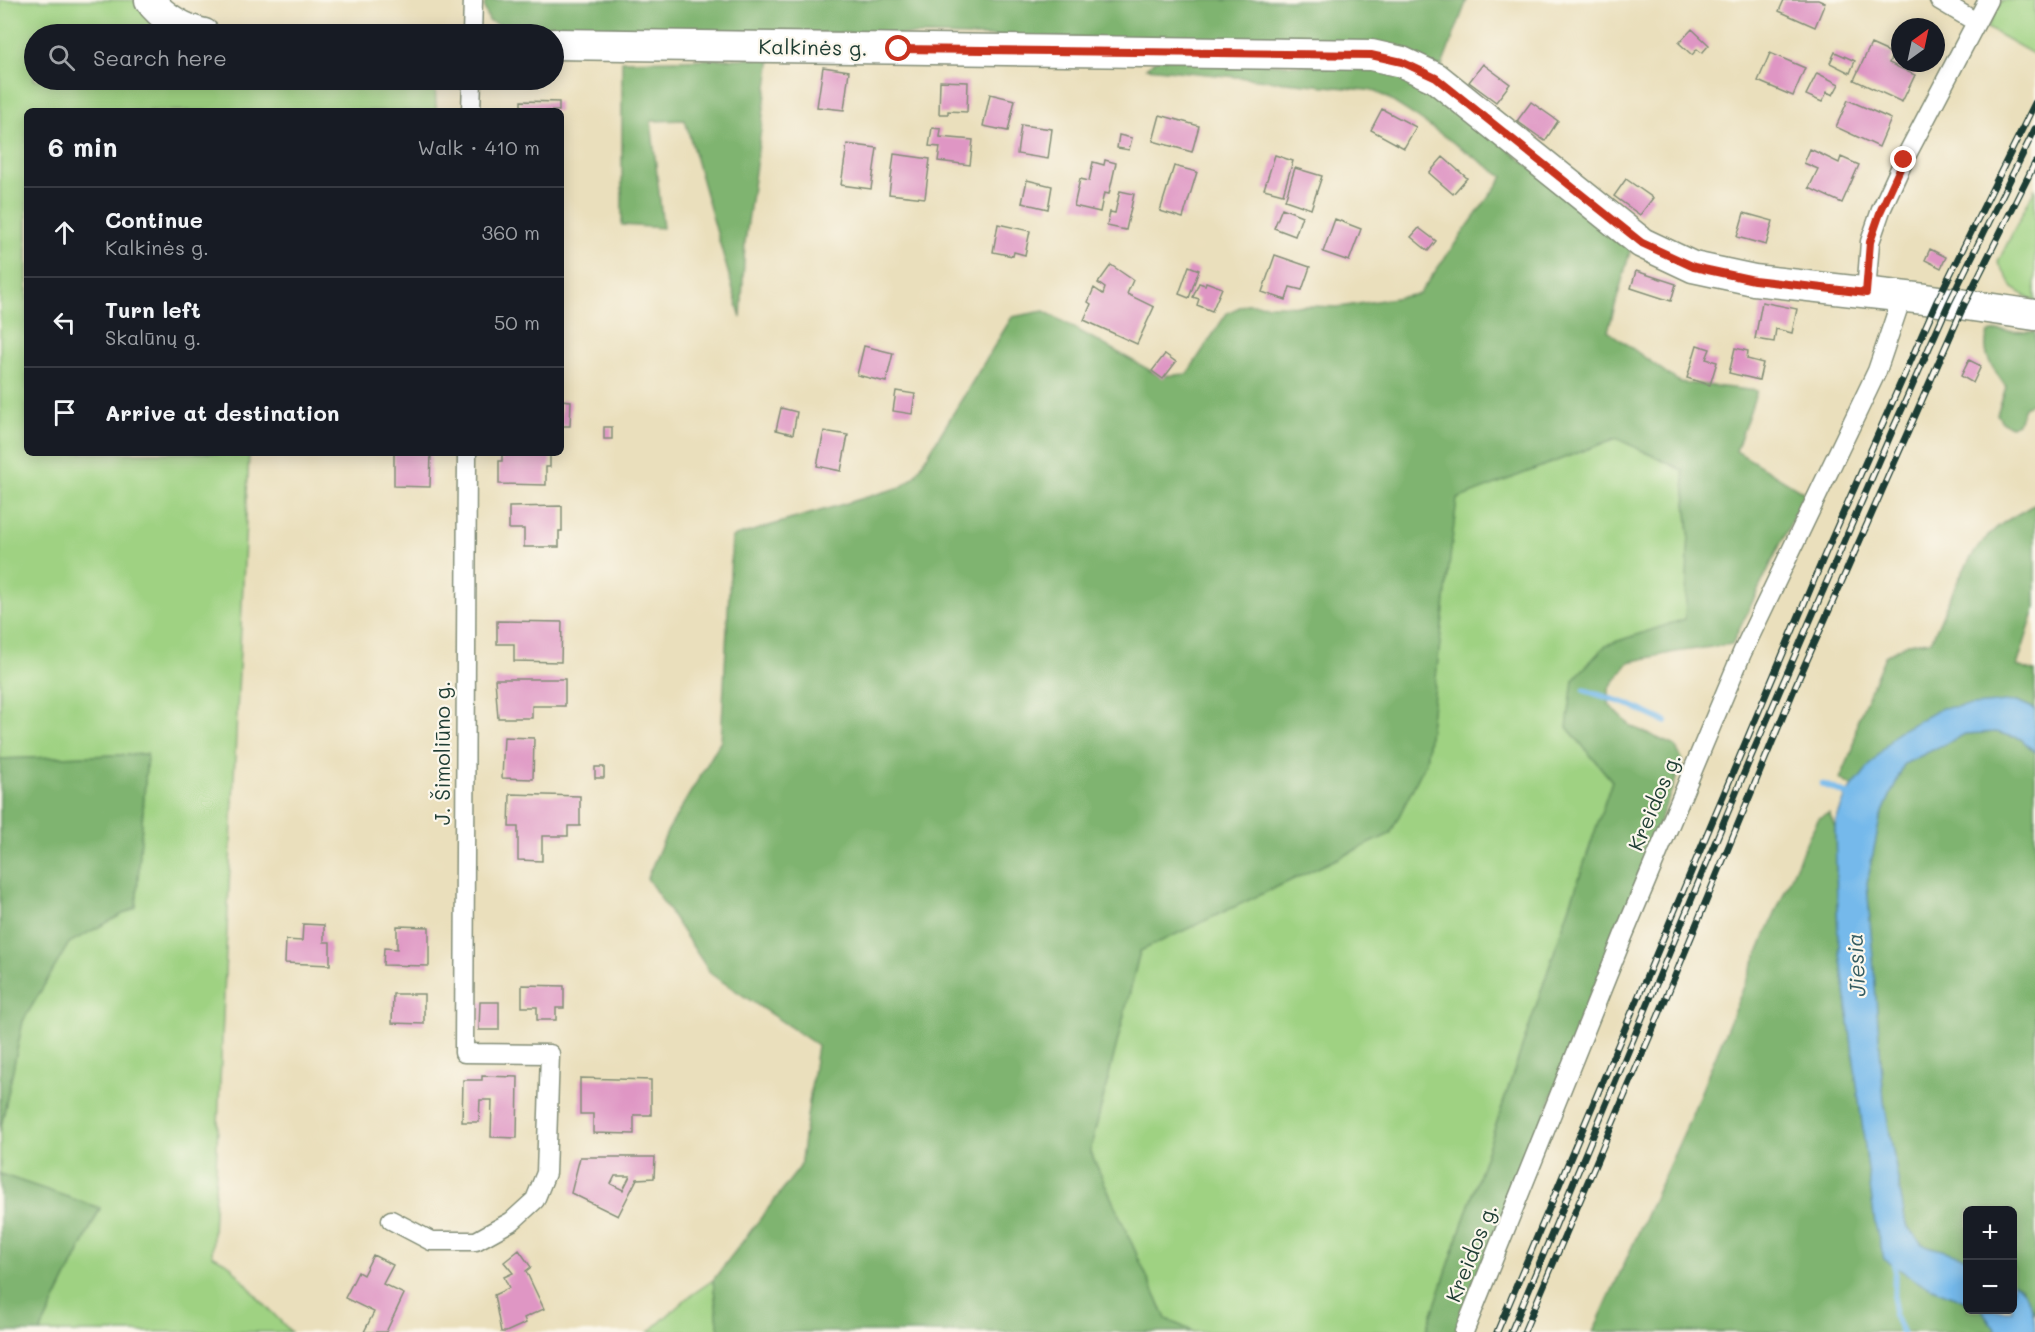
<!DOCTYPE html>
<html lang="en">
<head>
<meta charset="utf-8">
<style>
	:root { --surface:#171b24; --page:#242831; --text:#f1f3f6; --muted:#9ea1a6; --line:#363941 }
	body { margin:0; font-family:Mali,sans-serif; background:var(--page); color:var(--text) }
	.controls { position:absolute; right:18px; bottom:18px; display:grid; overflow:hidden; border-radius:9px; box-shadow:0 3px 15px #0003 }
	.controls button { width:54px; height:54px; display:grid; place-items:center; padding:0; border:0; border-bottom:2px solid var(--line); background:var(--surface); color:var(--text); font:30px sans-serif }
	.compass { position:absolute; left:1891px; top:18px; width:54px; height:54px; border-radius:50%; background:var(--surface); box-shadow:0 3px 15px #0003; rotate:33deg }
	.stop { position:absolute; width:18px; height:18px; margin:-14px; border:4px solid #c8321e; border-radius:50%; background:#fff }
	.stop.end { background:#c8321e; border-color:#fff; box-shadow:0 2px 6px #0008 }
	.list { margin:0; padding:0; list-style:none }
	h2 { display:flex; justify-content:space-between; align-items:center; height:78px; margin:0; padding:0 24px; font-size:26px }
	h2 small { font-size:20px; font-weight:400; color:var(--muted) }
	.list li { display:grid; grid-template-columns:39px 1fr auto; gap:18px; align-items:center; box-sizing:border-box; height:90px; padding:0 24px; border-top:2px solid var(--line) }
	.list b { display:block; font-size:22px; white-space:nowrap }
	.list p { margin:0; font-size:20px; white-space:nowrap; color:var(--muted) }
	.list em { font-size:20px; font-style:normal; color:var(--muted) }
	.icon { flex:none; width:33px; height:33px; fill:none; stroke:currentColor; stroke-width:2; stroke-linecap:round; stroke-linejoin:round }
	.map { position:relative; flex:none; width:2035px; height:1332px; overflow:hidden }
	.search { position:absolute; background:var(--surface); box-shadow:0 3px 15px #0003; left:24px; top:24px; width:540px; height:66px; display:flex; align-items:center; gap:15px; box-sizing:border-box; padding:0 21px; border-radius:33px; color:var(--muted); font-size:22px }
	.panel { position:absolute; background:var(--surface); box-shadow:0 3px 15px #0003; left:24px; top:108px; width:540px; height:348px; border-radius:9px }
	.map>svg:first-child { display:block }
</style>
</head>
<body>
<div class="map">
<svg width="2035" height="1332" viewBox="0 0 2035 1332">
	<rect width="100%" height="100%" fill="#fbf7ec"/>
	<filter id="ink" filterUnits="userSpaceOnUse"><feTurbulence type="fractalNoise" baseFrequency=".0167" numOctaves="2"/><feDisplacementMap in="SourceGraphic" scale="12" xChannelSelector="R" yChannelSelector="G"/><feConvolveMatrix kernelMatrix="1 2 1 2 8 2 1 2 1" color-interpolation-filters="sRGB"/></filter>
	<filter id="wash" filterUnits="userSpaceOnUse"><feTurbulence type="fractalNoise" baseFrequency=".008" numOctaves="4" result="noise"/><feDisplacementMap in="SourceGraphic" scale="24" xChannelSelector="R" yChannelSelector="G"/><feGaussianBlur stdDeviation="1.35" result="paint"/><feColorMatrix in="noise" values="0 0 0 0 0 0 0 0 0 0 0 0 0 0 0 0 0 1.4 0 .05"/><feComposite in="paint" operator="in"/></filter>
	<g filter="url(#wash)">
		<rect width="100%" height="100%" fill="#eadfbc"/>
		<!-- green -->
		<path fill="#9fd282" stroke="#5f885b" stroke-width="1.5" d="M 0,0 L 135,0 L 163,34 L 34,34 L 34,80 L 435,80 L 436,111 L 27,111 L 27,453 L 249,453 L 212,1255 L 229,1264 L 259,1299 L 291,1332 L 40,1332 L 100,1209 L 0,1174 L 0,1132 L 23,1021 L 69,942 L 136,907 L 147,754 L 0,759 Z
			M 2002,0 L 2035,0 L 2035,55 L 1987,28 Z
			M 2035,188 L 2035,302 L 2013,288 L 1998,262 Z
			M 1617,438 L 1683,471 L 1689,533 L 1686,619 L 1606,645 L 1567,727 L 1612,781 L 1426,1332 L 1194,1332 L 1166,1319 L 1090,1151 L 1140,951 L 1390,834 L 1426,762 L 1456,499 Z
			M 713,1280 L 719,1332 L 649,1332 L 687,1298 Z"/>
		<!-- forest -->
		<path fill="#7fb470" stroke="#4f7852" stroke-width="1.5" d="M 486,0 L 1467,0 L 1442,66 L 1255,42 L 502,26 L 489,21 L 484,7 Z
			M 771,58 L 745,243 L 741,318 L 685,120 L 651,121 L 663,228 L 622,225 L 622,61 Z
			M 1159,58 L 1390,70 L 1425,82 L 1631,248 L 1608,331 L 1679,382 L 1757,391 L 1736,451 L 1805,493 L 1732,644 L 1675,652 L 1629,662 L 1609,688 L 1609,705 L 1631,726 L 1675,746 L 1683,761 L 1545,1114 L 1455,1332 L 1426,1332 L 1612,781 L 1567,727 L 1573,680 L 1606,645 L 1685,619 L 1689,533 L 1683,470 L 1616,438 L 1457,499 L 1426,762 L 1390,834 L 1140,951 L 1090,1151 L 1166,1319 L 1194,1332 L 719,1332 L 713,1280 L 800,1167 L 817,1045 L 711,974 L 647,878 L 668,830 L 721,741 L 732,537 L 901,487 L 915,476 L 1012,317 L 1044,311 L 1160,376 L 1187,374 L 1227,313 L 1246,304 L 1340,307 L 1419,294 L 1503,177 L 1412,114 L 1376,91 L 1146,68 Z
			M 1998,331 L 2035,332 L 2035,402 L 2024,407 L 2018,423 L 2011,426 L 2002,422 L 1997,414 L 2006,387 C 1994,369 1980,355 1988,333 Z
			M 2035,504 L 2035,609 L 2017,666 L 2035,672 L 2035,709 L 2017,701 L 1866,772 L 1853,787 L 1840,779 L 1853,749 L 1857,722 L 1885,656 L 1908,643 L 1931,641 C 1947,606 1964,557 1992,532 C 2004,520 2021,513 2035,504 Z
			M 1996,732 L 2021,739 L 2035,752 L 2035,1313 L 2021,1288 L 2013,1282 L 2012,1210 L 1968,1210 L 1967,1258 L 1922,1244 L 1906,1225 L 1884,1101 L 1867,883 L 1880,819 L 1904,764 L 1965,734 Z
			M 147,754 L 136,907 L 69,943 L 23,1021 L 0,1132 L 0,759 Z
			M 1829,813 L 1835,827 L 1838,937 L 1875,1224 L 1920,1283 L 1967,1302 L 1968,1310 L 1982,1310 L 1997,1332 L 1593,1332 L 1687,1126 L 1754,962 L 1809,836 L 1819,818 Z
			M 0,1174 L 100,1208 L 40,1332 L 0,1332 Z"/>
		<!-- water -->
		<path fill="#75b9eb" stroke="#4a7b90" stroke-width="1.5" d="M 2017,701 L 2035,709 L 2035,752 L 2021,739 L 1996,732 L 1965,734 L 1904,764 L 1880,819 L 1867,883 L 1884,1101 L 1906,1225 L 1922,1244 L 1967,1258 L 1967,1302 L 1920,1283 L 1884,1259 L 1875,1224 L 1838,937 L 1835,827 L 1837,818 L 1846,795 L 1897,732 L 1942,708 Z
			M 2013,1282 C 2030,1295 2035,1311 2035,1332 L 1997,1332 L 1982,1310 L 2012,1310 Z"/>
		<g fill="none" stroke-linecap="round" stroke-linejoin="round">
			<!-- stream -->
			<path stroke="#75b9eb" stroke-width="6" d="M 1584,690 L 1627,704 L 1666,722
				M 1822,784 L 1852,796
				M 1895,1260 L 1894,1315 L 1902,1332"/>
		</g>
		<g id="blocks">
			<!-- building -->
			<path fill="#df96c4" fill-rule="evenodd" d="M 1784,0 L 1818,0 L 1825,3 L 1815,27 L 1779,11 Z
				M 1692,29 L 1709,45 L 1702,53 L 1697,49 L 1692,55 L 1679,43 Z
				M 1871,44 L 1893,54 L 1889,63 L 1915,75 L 1902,102 L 1854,80 Z
				M 1835,52 L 1855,61 L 1850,73 L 1830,63 Z
				M 1770,53 L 1805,68 L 1793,96 L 1758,81 Z
				M 1483,64 L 1510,84 L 1496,102 L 1469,82 Z
				M 823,67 L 849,71 L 844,110 L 817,107 Z
				M 1817,73 L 1839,84 L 1833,95 L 1827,92 L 1822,102 L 1806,95 Z
				M 940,81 L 968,82 L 967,112 L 948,111 L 948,114 L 939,114 Z
				M 990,94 L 1015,100 L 1008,131 L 983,126 Z
				M 1848,100 L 1891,119 L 1879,147 L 1836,127 Z
				M 521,101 L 559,102 L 559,111 L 521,111 Z
				M 1531,102 L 1558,121 L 1545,141 L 1517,121 Z
				M 1382,109 L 1416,127 L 1404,148 L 1371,130 Z
				M 1160,115 L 1199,126 L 1192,152 L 1153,141 Z
				M 1021,125 L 1052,129 L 1048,159 L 1017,154 Z
				M 932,128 L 941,129 L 940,137 L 973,140 L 970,165 L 938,161 L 940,147 L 929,146 Z
				M 1119,135 L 1132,138 L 1129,150 L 1117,148 Z
				M 847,144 L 877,148 L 871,189 L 841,185 Z
				M 1810,149 L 1839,163 L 1841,157 L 1859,165 L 1842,203 L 1809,188 L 1818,169 L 1804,163 Z
				M 894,154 L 930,159 L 925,198 L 889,194 Z
				M 1275,155 L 1293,161 L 1283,194 L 1264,189 Z
				M 1443,157 L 1467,178 L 1453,194 L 1429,173 Z
				M 1105,160 L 1116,163 L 1109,194 L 1104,193 L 1100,212 L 1074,206 L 1080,179 L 1089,181 L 1093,162 L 1104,165 Z
				M 1174,166 L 1197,172 L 1183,218 L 1160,211 Z
				M 1295,168 L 1322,176 L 1311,209 L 1285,200 Z
				M 1626,179 L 1653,198 L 1640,215 L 1614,196 Z
				M 1027,180 L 1052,186 L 1048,209 L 1022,203 Z
				M 1120,191 L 1134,194 L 1126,230 L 1107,226 L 1110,212 L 1115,213 Z
				M 1282,208 L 1302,216 L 1295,236 L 1274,228 Z
				M 1744,213 L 1773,221 L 1766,245 L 1737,237 Z
				M 1335,219 L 1361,229 L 1349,261 L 1323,252 Z
				M 998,224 L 1030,231 L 1025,255 L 1014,252 L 1013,256 L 993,252 Z
				M 1419,228 L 1436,241 L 1428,251 L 1411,237 Z
				M 1930,249 L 1946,257 L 1941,268 L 1925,260 Z
				M 1275,255 L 1310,267 L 1302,290 L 1290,287 L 1286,300 L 1262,292 Z
				M 1111,265 L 1133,280 L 1127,294 L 1154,307 L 1137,344 L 1084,320 L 1091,304 L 1088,302 L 1094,288 L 1103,294 L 1105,288 L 1098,283 Z
				M 1189,266 L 1199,270 L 1189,298 L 1179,294 Z
				M 1636,271 L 1676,284 L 1671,301 L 1631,288 Z
				M 1206,282 L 1222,288 L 1212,311 L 1197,305 L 1199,299 L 1193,297 L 1199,283 L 1205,285 Z
				M 1762,302 L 1797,309 L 1792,333 L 1776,329 L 1774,342 L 1755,339 Z
				M 1697,345 L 1710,349 L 1706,359 L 1717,362 L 1710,385 L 1687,378 Z
				M 864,346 L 893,353 L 886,382 L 857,375 Z
				M 1735,348 L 1748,351 L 1747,359 L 1763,363 L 1759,380 L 1729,373 Z
				M 1165,354 L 1176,362 L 1163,379 L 1152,371 Z
				M 1969,360 L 1981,366 L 1973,383 L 1961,376 Z
				M 896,391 L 915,394 L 912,414 L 893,411 Z
				M 561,400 L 571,401 L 570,426 L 561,426 Z
				M 781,408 L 797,412 L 793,434 L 776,430 Z
				M 604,427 L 612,427 L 612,439 L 604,439 Z
				M 824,431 L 848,435 L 841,471 L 817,466 Z
				M 394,453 L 431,453 L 430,487 L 394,486 Z
				M 502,453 L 550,453 L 550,467 L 546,467 L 546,485 L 499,484 L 499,461 L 502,461 Z
				M 562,506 L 562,531 L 559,531 L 559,547 L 524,547 L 524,529 L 509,529 L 509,507 Z
				M 497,621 L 562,622 L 561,662 L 514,661 L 514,644 L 497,644 Z
				M 495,679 L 565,679 L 565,706 L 532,706 L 532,718 L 498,718 Z
				M 504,737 L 534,738 L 533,779 L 502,778 Z
				M 595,767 L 604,767 L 604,778 L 595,778 Z
				M 510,794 L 580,796 L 580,826 L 568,826 L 568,836 L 542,836 L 542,861 L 518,860 L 518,827 L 509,827 Z
				M 303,924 L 324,925 L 324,942 L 330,942 L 330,965 L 285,963 L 286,940 L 302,941 Z
				M 397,926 L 429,927 L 429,966 L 383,965 L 384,948 L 397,949 Z
				M 522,985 L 564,986 L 564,1008 L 556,1008 L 556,1020 L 537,1020 L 537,1007 L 522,1007 Z
				M 393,994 L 424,994 L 424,1024 L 392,1023 Z
				M 480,1002 L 499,1002 L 499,1030 L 479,1030 Z
				M 482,1076 L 518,1077 L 517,1138 L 491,1137 L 492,1100 L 480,1100 L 479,1122 L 462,1122 L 463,1080 L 482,1080 Z
				M 580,1078 L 651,1080 L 651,1115 L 634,1115 L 634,1134 L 593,1133 L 593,1114 L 580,1114 Z
				M 580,1157 L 655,1157 L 654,1178 L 637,1179 L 618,1216 L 571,1193 ZM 615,1176 L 630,1176 L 623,1190 L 611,1184 Z
				M 519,1250 L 531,1267 L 526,1271 L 544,1309 L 524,1318 L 526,1323 L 506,1332 L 501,1332 L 494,1295 L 509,1288 L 504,1277 L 513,1273 L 504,1262 Z
				M 373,1255 L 393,1265 L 383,1284 L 404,1294 L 386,1332 L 364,1332 L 374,1312 L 345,1298 L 358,1272 L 363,1275 Z"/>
		</g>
	</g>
	<g filter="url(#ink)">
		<use href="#blocks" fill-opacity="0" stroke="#848e78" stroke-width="1.5"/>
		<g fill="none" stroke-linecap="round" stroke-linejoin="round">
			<defs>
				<path id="minor" d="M 1939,0 L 1976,22
					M 472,34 L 473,0
					M 471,111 L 472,80
					M 1866,293 L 1870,242 L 1881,210 L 1904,160 L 1988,0
					M 391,1220 L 431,1241 L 476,1241 L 512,1221 L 535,1200 L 546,1173 L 550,1054 L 464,1053 L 467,453
					M 1464,1332 L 1624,934 L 1742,653 L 1877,371 L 1902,297"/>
				<path id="primary" d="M 150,0 C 161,17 185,30 204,34
					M 554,44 L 1371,55 L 1402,62 L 1436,78 L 1642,243 L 1693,267 L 1754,280 L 1925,299 L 2035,315"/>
			</defs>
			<!-- minor casing -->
			<use href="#minor" stroke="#848e78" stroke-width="21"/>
			<!-- primary casing -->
			<use href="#primary" stroke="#848e78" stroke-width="33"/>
			<!-- minor -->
			<use href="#minor" stroke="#fff" stroke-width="18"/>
			<!-- primary -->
			<use href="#primary" stroke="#fff" stroke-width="30"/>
			<defs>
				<path id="rail" d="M 1497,1332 L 1825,554 L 1937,301 L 2035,103
					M 1511,1332 L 1750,759 L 1893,429 L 1949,303 L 2035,129
					M 1524,1332 L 1655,1024 L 1795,687 L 1964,305 L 2035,163"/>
			</defs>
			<!-- rail casing -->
			<use href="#rail" stroke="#1f3d34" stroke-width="7"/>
			<!-- rail -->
			<use href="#rail" stroke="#fbf7ec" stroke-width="4.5" stroke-dasharray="14" stroke-linecap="butt"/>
		</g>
	</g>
	<g fill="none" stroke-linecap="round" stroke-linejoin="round" filter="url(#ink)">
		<!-- route -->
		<path stroke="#c8321e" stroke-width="8" d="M 899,49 L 1371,55 L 1402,62 L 1436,78 L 1642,243 L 1694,267 L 1754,280 L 1866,293 L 1870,242 L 1881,210 L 1904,160"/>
	</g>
	<g text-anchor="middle" stroke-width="4.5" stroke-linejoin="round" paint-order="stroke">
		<!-- street labels -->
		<g font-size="21" fill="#1f3d34" stroke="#fbf7ec">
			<text transform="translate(813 48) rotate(1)" y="7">Kalkinės g.</text>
			<text transform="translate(443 753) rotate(-90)" y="7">J. Šimoliūno g.</text>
			<text transform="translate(1655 802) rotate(-67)" y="7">Kreidos g.</text>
			<text transform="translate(1472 1253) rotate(-68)" y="7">Kreidos g.</text>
		</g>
		<!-- water labels -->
		<g font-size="22" font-style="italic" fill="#345c62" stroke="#fbf7ec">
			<text transform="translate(1856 965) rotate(-93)" y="8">Jiesia</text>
		</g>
	</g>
</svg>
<div class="controls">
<button>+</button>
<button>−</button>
</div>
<svg class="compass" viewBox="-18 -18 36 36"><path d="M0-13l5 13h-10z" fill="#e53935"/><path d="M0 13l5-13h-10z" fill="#9ea1a6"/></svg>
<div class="stop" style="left:899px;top:49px"></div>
<div class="stop end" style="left:1904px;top:160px"></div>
<div class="search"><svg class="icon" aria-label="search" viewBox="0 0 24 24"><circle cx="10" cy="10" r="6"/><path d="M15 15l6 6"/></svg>Search here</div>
<section class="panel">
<h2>6 min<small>Walk · 410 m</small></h2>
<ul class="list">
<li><svg class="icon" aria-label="ahead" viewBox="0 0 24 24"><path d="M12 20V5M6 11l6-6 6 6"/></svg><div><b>Continue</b><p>Kalkinės g.</p></div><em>360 m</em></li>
<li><svg class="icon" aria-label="left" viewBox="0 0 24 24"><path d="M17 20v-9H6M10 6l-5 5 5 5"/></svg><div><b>Turn left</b><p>Skalūnų g.</p></div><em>50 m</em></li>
<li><svg class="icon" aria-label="arrive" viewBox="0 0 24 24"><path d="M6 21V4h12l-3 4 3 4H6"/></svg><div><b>Arrive at destination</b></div></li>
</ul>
</section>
</div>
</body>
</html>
